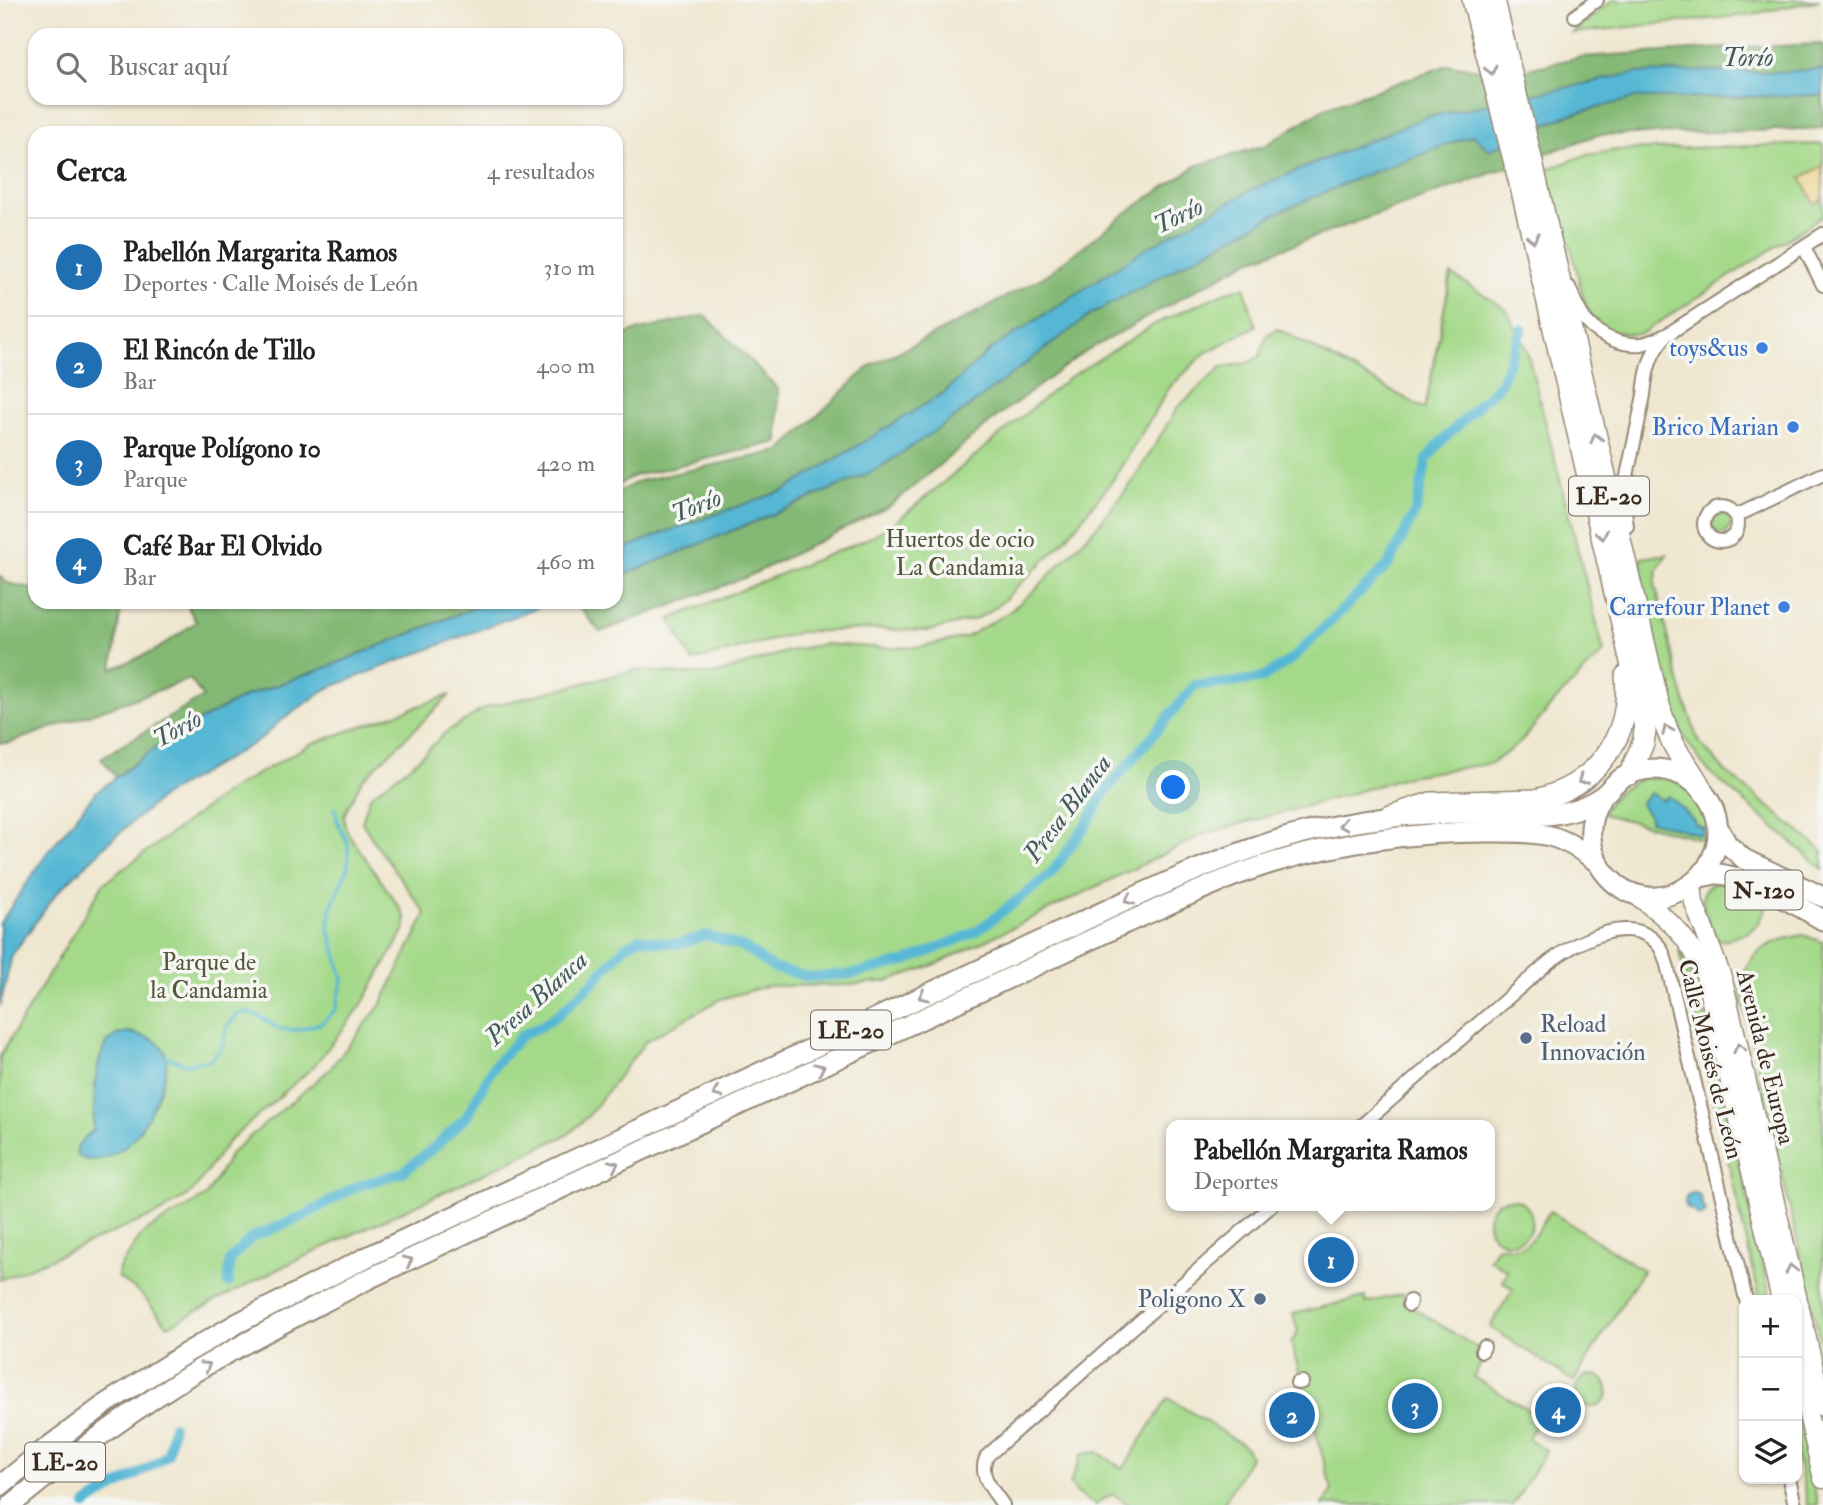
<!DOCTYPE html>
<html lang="es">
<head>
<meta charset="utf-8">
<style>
	:root { --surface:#fff; --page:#f2f2f2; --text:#222; --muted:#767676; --line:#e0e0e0; --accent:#1f6fb2 }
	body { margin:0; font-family:"IM FELL Double Pica",serif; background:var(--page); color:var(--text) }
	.controls { position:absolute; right:21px; bottom:21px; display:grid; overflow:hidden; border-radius:14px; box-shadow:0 2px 5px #0004 }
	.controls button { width:63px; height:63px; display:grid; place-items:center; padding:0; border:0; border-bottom:2px solid var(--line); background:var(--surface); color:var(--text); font:35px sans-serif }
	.you { position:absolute; left:1174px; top:788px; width:24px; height:24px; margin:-18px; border:5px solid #fff; border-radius:50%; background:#1a73e8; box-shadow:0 0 0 10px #1a73e833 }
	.badge { display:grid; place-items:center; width:46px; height:46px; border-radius:50%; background:var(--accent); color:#fff; font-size:23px; font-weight:700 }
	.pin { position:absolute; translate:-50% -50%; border:4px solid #fff; box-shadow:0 2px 7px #0006 }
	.popup { position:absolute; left:1166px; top:1120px; width:329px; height:91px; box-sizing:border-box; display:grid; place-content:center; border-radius:14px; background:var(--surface); filter:drop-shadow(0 2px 5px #0005); font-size:23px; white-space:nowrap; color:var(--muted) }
	.popup b { font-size:26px; color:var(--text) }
	.popup::after { content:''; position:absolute; left:50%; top:100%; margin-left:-14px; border:14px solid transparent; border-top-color:var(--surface) }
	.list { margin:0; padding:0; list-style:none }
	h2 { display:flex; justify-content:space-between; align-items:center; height:91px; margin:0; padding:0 28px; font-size:30px }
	h2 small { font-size:23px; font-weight:400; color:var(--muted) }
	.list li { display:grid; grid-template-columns:46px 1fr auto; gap:21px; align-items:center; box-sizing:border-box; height:98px; padding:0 28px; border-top:2px solid var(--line) }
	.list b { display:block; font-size:26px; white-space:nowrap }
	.list p { margin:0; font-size:23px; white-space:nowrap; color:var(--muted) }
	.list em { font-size:23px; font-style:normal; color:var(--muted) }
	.icon { flex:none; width:38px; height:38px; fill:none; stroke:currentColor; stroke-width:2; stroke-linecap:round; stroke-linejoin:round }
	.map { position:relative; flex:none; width:1823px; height:1505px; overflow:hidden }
	.search { position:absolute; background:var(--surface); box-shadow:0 2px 5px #0004; left:28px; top:28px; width:595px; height:77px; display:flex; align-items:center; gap:18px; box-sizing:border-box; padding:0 24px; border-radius:21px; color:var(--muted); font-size:26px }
	.panel { position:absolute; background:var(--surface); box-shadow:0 2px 5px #0004; left:28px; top:126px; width:595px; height:483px; border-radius:21px }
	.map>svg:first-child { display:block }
</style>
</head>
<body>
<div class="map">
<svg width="1823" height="1505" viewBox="0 0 1823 1505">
	<rect width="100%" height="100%" fill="#f6f6f2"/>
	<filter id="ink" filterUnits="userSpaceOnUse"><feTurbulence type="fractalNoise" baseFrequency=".0143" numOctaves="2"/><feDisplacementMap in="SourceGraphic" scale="14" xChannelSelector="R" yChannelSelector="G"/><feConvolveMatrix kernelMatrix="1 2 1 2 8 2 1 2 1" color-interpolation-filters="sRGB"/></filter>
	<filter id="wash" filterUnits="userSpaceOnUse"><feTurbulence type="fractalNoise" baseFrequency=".00686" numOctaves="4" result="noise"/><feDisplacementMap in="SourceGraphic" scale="28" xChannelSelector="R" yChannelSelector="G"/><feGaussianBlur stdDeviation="1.57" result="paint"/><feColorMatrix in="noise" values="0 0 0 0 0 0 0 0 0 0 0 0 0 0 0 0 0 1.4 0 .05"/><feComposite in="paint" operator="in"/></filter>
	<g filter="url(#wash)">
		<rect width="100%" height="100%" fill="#efe7d0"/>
		<!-- green -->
		<path fill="#a4d989" stroke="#708254" stroke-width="2" d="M 1613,0 L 1820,0 L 1748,15 L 1572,33 Z
			M 1823,144 L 1823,216 L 1641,334 C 1575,336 1585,287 1569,242 C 1565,230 1558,220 1552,208 C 1547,197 1546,183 1543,171 L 1586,155 L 1618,150 Z
			M 1451,274 L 1506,309 L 1526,347 L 1604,652 L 1554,702 L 1520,743 L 1492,763 L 1408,776 L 1343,796 L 1207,833 L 939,963 L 888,981 L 850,985 L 767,986 L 721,999 L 646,1041 L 588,1116 L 569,1134 L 282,1267 L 168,1326 L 142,1295 L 118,1277 L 119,1268 L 143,1233 L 206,1196 L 232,1152 L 329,1070 L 382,1003 L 426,914 L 375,843 L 362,822 L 370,796 L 414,763 L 446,732 L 487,707 L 636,670 L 678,674 L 717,674 L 785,652 L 823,644 L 885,648 L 921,647 L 966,637 L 1009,612 L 1035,590 L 1098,525 L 1131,484 L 1178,407 L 1222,367 L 1248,363 L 1260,356 L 1267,335 L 1278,329 L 1425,409 Z
			M 1244,287 L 1256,326 L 1205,353 L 1170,387 L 1113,480 L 1063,542 L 1002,602 L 989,612 L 976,619 L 928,631 L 877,629 L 801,632 L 692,661 L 670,619 L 867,539 L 896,522 L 1067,379 L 1157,323 L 1223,293 Z
			M1711 524a10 10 0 1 1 20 0a10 10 0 1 1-20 0Z
			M 1667,554 L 1658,569 L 1655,584 L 1681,688 L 1698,741 L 1726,772 L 1823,851 L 1823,869 L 1707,770 L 1685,739 L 1668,698 L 1641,579 L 1642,558 Z
			M 450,695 L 362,780 L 344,815 L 345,826 L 350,836 L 400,908 L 406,919 L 404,931 L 361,1006 L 313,1067 L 228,1142 L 192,1192 L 162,1212 L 0,1280 L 0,1056 L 103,884 L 231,789 L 311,744 Z
			M 1645,778 C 1650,778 1656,777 1662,778 C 1684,781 1704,801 1708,824 C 1709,829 1708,836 1708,841 L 1603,814 C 1611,794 1625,785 1645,778 Z
			M 1719,882 L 1769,899 C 1760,931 1748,935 1718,941 C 1710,922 1687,889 1719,882 Z
			M 1803,935 L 1823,942 L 1823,1355 L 1740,989 C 1742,982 1744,974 1747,967 C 1756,945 1782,939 1803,935 Z
			M 1679,951 L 1688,961 L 1698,1004 L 1692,1005 Z
			M 1705,1014 L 1771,1300 L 1760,1300 L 1695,1017 Z
			M1488 1221a22 22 0 1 1 44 0a22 22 0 1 1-44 0Z
			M 1550,1211 L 1643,1270 L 1574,1381 L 1490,1327 L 1513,1289 L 1502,1281 L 1508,1271 L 1489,1259 L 1498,1246 C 1531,1254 1534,1235 1550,1211 Z
			M 1403,1294 L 1407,1304 L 1487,1354 L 1473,1377 L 1540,1417 L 1528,1438 L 1546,1450 L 1513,1505 L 1323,1505 L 1332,1490 L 1291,1343 L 1298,1332 L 1293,1314 L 1365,1297 L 1366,1303 Z
			M1576 1391a16 16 0 1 1 32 0a16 16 0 1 1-32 0Z
			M 1168,1398 L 1246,1447 L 1250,1457 L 1223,1505 L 1130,1505 L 1113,1494 L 1100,1501 L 1096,1505 L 1078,1494 L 1070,1483 L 1082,1454 L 1098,1452 L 1123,1469 Z
			M 1797,1412 L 1818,1505 L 1808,1505 L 1797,1458 Z"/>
		<!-- forest -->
		<path fill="#83b975" stroke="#5f724a" stroke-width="2" d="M 1823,44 L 1823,128 L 1755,131 L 1597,135 L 1248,261 L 1083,353 L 998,416 L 890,506 L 747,577 L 600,632 L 575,602 L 616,602 L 616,493 L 639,481 L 780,451 L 870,366 L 955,324 L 1045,276 L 1126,213 L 1196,166 L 1266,145 L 1325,108 L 1448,65 L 1510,73 L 1580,57 L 1727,48 Z
			M 705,315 L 778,389 L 778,442 L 634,476 L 616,486 L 616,340 L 632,332 Z
			M 0,576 L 7,583 L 35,589 L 35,602 L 122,602 L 112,669 L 156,650 L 196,622 L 185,602 L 224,602 L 225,604 L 229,602 L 489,602 L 325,668 L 246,696 L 176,733 L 116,777 L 101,758 L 203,697 L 190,679 L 9,743 L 0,743 Z"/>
		<!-- sand -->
		<path fill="#eeda9e" stroke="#94825e" stroke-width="2" d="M 1823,166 L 1823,199 L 1815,204 L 1801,178 Z"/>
		<!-- water -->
		<path fill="#55b7d4" stroke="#487079" stroke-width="2" d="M 1823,69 L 1823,95 L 1700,98 L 1636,98 L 1568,115 L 1489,150 L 1473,135 L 1360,177 L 1277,213 L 1090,315 L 954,418 L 876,470 L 781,511 L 616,578 L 616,552 L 665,532 L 785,490 L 945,392 L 990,350 L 1145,249 L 1253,189 L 1423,118 L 1635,73 L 1704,71 L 1776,72 Z
			M 488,602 L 551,602 L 326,689 L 279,722 L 261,739 L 163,796 L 110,841 L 56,894 L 12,955 L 0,1006 L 0,923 L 48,852 L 95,793 L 176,733 L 246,696 L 325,668 Z
			M 1651,793 L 1662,800 L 1669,796 L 1694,820 L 1695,824 L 1704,828 L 1701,835 L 1650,821 L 1650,818 L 1640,803 Z
			M 129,1032 C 141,1036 155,1037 163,1048 C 176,1067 149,1117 137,1134 C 127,1147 108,1161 91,1160 C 84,1159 81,1159 76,1154 L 78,1145 L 93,1130 C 95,1105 91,1047 117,1035 C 121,1033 125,1033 129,1032 Z
			M 1691,1193 L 1697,1193 L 1701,1197 L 1702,1205 L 1706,1210 L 1705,1214 L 1702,1216 L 1696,1215 L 1694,1211 L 1688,1209 L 1685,1204 L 1686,1196 Z"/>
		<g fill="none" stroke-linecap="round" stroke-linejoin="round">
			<!-- stream -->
			<path stroke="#55b7d4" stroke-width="3.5" d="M 167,1057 L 185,1064 L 211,1060 L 222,1046 L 227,1026 L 237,1015 L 247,1012 L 261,1017 L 279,1029 L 297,1030 L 322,1023 L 336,1009 L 343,979 L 329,929 L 331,907 L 348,867 L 348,844 L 338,823 L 335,808"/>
			<!-- canal -->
			<path stroke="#55b7d4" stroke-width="10" d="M 228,1283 L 230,1260 L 252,1237 L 302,1217 L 355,1187 L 403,1172 L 436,1146 L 467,1116 L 494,1066 L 522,1035 L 543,1025 L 561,1012 L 591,984 L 626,946 L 640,938 L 653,941 L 679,944 L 706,935 L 745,948 L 773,968 L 809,977 L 853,974 L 904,962 L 957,940 L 977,931 L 1050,875 L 1088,822 L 1106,791 L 1195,685 L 1230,683 L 1263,678 L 1293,658 L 1389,564 L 1416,510 L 1427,459 L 1439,444 L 1500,384 L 1522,329
				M 86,1505 C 112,1486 144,1474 168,1454 L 173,1426"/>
		</g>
	</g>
	<g filter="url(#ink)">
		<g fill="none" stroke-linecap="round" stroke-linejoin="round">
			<defs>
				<path id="minor" d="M 1575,16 L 1597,0
					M 1804,247 L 1823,285
					M 1569,287 C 1574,299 1578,312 1587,322 C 1600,337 1622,346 1642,344 C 1651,342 1659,338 1668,334 L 1823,234
					M1704 524a17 17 0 1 1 34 0a17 17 0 1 1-34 0Z
					M 1736,516 L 1823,474
					M 1627,526 L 1623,495 L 1644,395 C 1646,372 1650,352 1666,336
					M 1362,1125 L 1549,962 C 1576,942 1633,910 1660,947 C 1665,955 1667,964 1669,973 L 1746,1300
					M 1409,1305 L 1410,1301
					M 1482,1351 L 1484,1347
					M 1297,1383 L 1302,1382
					M 1789,1479 L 1795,1505
					M 1003,1505 C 993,1490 977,1475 987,1456 L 1271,1206"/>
				<path id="primary" d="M 1692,884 L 1694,903 L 1723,980 L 1823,1407
					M 1636,895 C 1667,918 1690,937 1705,975 L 1781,1300
					M 1797,1368 L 1823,1479"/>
				<path id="trunk" d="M 1719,829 L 1727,844 L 1744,859 L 1823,897
					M 1700,877 C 1706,876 1711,875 1717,874 C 1741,874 1801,907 1823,920
					M 0,1486 L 40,1453 L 107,1403 L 186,1353 L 238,1323 L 367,1257 L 1126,901 C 1170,881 1214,861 1260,846 C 1300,832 1344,823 1386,818 C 1439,810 1493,814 1547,815 C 1565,813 1587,807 1602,796 C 1609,791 1614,783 1622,778 C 1651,761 1688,769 1707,797 C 1720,816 1721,838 1712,858 C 1707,870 1699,879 1688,886 C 1630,925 1564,855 1602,796
					M 11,1505 C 71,1456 132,1410 198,1370 C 253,1337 311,1309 368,1279 L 1126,923 C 1175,902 1224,877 1275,862 C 1343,842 1416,832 1486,832 C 1507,832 1530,831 1550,836 C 1568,841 1583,851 1597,862"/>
				<path id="motorway" d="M 1473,0 L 1524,199 L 1643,714 L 1645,731 L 1643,743 L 1630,774
					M 1494,0 L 1657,698 C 1662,718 1669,738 1680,756 C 1688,767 1695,776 1701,789
					M 1388,817 L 1431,803 L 1536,800 C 1596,785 1632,738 1626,676"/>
			</defs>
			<!-- minor casing -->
			<use href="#minor" stroke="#958877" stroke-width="16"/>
			<!-- primary casing -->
			<use href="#primary" stroke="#958877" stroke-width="21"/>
			<!-- trunk casing -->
			<use href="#trunk" stroke="#958877" stroke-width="23"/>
			<!-- motorway casing -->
			<use href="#motorway" stroke="#958877" stroke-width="24"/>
			<!-- minor -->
			<use href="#minor" stroke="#fff" stroke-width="12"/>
			<!-- primary -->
			<use href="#primary" stroke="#fff" stroke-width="18"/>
			<!-- trunk -->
			<use href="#trunk" stroke="#fff" stroke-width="19"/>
			<!-- motorway -->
			<use href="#motorway" stroke="#fff" stroke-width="21"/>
		</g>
		<!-- one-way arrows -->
		<defs><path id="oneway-chevron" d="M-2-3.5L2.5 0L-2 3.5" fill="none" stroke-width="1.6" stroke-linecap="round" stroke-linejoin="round" transform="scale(1.75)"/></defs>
		<g stroke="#a79f9a">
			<use href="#oneway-chevron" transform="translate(1491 70) rotate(76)"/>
			<use href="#oneway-chevron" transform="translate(1533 238) rotate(77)"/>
			<use href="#oneway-chevron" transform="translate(1596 438) rotate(-104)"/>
			<use href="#oneway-chevron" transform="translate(1602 535) rotate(76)"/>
			<use href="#oneway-chevron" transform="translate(1667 730) rotate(-114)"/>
			<use href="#oneway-chevron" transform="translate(1582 780) rotate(143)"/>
			<use href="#oneway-chevron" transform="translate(1343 825) rotate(169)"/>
			<use href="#oneway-chevron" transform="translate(1129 900) rotate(156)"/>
			<use href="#oneway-chevron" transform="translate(923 996) rotate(155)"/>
			<use href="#oneway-chevron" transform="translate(1739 1048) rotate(-103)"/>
			<use href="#oneway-chevron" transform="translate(820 1068) rotate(-25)"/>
			<use href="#oneway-chevron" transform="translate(717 1093) rotate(155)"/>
			<use href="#oneway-chevron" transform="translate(614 1165) rotate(-25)"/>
			<use href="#oneway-chevron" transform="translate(408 1261) rotate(-25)"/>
			<use href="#oneway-chevron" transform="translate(1791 1269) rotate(-103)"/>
			<use href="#oneway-chevron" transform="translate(206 1366) rotate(-31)"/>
		</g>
	</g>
	<!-- markers -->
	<g fill="#3f7fe0" stroke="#f6f6f2" stroke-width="2.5">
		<circle cx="1762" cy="348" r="7"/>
		<circle cx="1793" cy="427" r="7"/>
		<circle cx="1784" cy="607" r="7"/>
	</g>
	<g fill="#5c6f8a" stroke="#f6f6f2" stroke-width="2.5">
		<circle cx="1526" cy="1038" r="7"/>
		<circle cx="1260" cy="1299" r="7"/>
	</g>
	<g text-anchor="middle" stroke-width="7" stroke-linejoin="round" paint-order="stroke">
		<!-- shield labels -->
		<g fill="#f6f6f2" stroke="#73675e" stroke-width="2">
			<rect x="1569" y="476.5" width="80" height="39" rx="5"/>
			<rect x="1725.5" y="870.5" width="77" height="39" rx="5"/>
			<rect x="811" y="1010.5" width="80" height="39" rx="5"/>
			<rect x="25" y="1442.5" width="80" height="39" rx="5"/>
		</g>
		<g font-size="23" font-weight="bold" fill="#3b2a1e">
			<text x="1609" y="504">LE-20</text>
			<text x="1764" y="898">N-120</text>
			<text x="851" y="1038">LE-20</text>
			<text x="65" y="1470">LE-20</text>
		</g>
		<!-- shop labels -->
		<g font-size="24" fill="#366cbe" stroke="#f6f6f2" text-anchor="end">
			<text x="1748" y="356">toys&amp;us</text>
			<text x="1779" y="435">Brico Marian</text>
			<text x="1770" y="615">Carrefour Planet</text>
		</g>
		<!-- park labels -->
		<g font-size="24" fill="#555639" stroke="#f6f6f2">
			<text x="960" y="547">Huertos de ocio<tspan x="960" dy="28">La Candamia</tspan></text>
			<text x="209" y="970">Parque de<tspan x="209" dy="28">la Candamia</tspan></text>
		</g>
		<!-- service labels -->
		<g font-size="24" fill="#4e5e75" stroke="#f6f6f2" text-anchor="start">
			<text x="1540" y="1032">Reload<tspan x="1540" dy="28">Innovación</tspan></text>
			<text x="1246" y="1307" text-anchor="end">Poligono X</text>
		</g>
		<!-- street labels -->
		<g font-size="24" fill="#3b2a1e" stroke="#f6f6f2">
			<text transform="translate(1766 1057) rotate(76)" y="8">Avenida de Europa</text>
			<text transform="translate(1711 1059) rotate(76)" y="8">Calle Moisés de León</text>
		</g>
		<!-- water labels -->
		<g font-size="26" font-style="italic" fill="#445b5e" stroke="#f6f6f2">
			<text x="1748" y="66">Torío</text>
			<text transform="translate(1178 215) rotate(-25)" y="9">Torío</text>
			<text transform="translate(696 505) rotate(-21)" y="9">Torío</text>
			<text transform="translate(177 728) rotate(-28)" y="9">Torío</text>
			<text transform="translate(1067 808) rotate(-53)" y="9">Presa Blanca</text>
			<text transform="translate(536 998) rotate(-42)" y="9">Presa Blanca</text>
		</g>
	</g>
</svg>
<div class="controls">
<button>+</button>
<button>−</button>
<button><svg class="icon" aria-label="layers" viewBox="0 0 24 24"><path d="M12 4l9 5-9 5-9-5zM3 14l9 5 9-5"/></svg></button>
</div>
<div class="you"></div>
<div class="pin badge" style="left:1331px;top:1260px">1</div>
<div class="popup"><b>Pabellón Margarita Ramos</b>Deportes</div>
<div class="pin badge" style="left:1292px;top:1415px">2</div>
<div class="pin badge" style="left:1415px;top:1406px">3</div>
<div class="pin badge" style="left:1558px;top:1410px">4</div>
<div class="search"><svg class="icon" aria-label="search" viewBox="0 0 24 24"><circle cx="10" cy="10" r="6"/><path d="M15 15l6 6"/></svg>Buscar aquí</div>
<section class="panel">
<h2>Cerca<small>4 resultados</small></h2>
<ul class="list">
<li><span class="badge">1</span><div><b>Pabellón Margarita Ramos</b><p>Deportes · Calle Moisés de León</p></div><em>310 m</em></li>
<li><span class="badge">2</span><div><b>El Rincón de Tillo</b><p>Bar</p></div><em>400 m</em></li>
<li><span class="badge">3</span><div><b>Parque Polígono 10</b><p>Parque</p></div><em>420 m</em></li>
<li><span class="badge">4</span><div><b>Café Bar El Olvido</b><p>Bar</p></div><em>460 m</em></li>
</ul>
</section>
</div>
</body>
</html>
